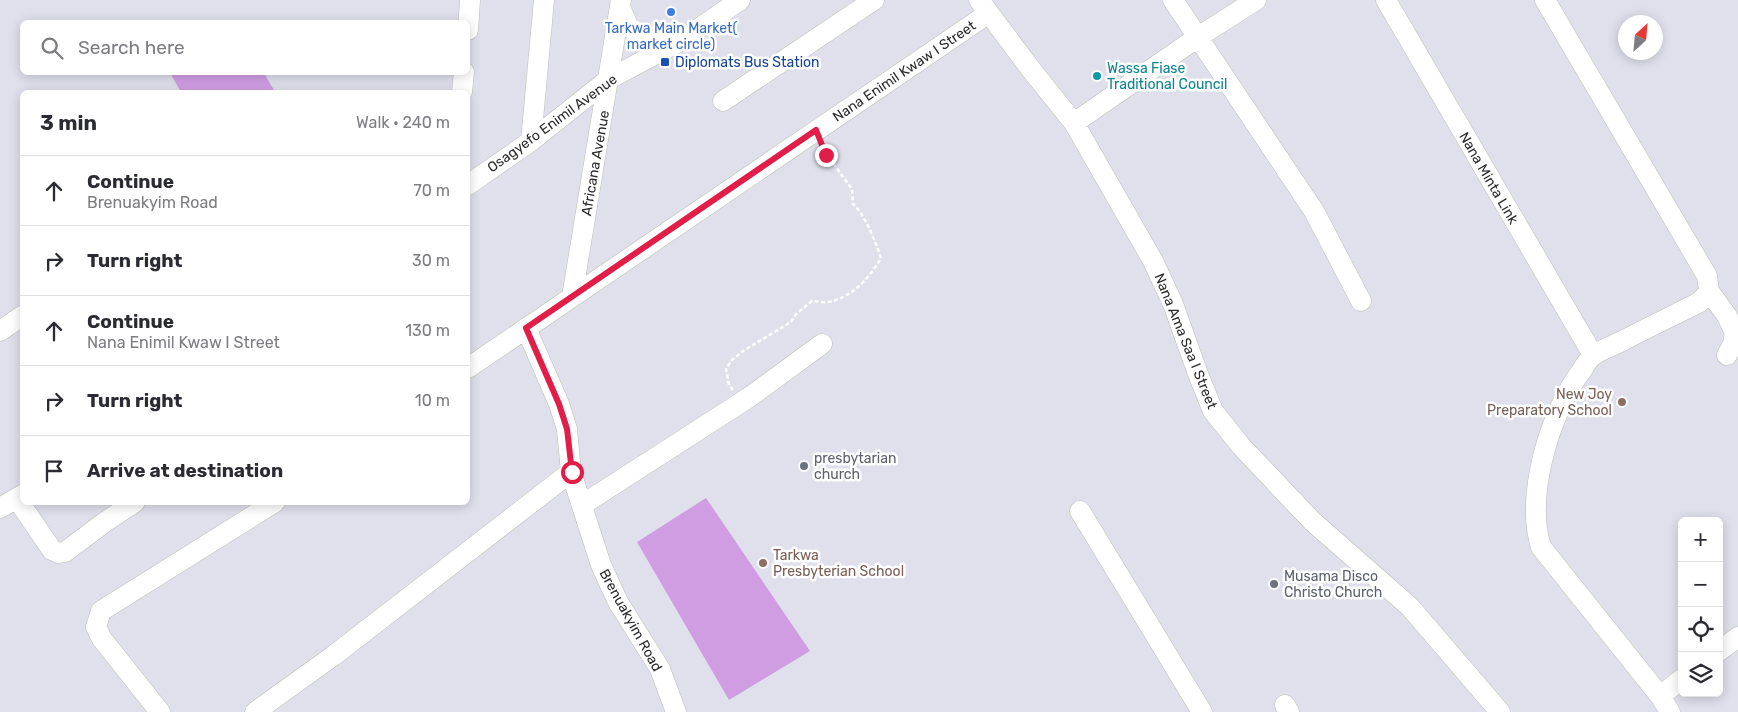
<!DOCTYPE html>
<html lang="en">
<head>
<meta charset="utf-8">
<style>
	:root { --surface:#fff; --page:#f7f7f7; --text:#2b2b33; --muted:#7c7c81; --line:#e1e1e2 }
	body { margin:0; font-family:Rubik,sans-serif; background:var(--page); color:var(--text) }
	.controls { position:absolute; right:15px; bottom:15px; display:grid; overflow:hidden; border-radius:8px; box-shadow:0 2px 12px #0003 }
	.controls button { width:45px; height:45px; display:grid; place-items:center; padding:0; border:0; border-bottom:1px solid var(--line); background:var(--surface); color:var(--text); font:25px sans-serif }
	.compass { position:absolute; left:1618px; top:15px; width:45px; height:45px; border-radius:50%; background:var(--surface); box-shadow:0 2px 12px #0003; rotate:26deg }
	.stop { position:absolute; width:15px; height:15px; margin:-11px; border:4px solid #e11d48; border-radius:50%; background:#fff }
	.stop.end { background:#e11d48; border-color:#fff; box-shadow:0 1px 5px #0008 }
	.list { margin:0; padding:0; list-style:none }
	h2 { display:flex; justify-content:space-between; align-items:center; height:65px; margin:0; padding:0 20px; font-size:21px }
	h2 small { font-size:16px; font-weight:400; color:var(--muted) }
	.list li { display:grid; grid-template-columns:32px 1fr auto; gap:15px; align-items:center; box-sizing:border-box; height:70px; padding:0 20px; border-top:1px solid var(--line) }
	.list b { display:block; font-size:19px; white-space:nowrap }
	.list p { margin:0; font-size:16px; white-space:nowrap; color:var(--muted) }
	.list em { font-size:16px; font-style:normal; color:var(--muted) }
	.icon { flex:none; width:28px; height:28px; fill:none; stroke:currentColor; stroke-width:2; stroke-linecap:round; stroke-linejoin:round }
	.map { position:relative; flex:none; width:1738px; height:712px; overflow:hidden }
	.search { position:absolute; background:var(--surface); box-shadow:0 2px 12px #0003; left:20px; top:20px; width:450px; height:55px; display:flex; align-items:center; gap:12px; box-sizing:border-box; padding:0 18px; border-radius:8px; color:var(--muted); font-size:19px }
	.panel { position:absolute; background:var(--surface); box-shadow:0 2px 12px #0003; left:20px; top:90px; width:450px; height:415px; border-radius:8px }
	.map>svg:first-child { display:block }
</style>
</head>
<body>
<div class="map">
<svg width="1738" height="712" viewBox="0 0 1738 712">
	<rect width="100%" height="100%" fill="#dfe0ec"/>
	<!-- pitch -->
	<path fill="#d09de3" d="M 170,73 L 264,73 L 275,92 L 181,92 Z
		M 706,498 L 810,651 L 729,700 L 637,542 Z"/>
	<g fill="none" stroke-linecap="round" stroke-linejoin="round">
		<defs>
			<path id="minor" d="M 979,0 L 1033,72 L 1074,123 L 1153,261 L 1173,304 L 1198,374 L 1213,411 L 1241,446 L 1312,521 L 1410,607 L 1500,712
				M 1173,0 L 1314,211 L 1361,301
				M 1386,0 L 1593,355
				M 1545,0 L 1707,276 L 1709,291 L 1727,316 L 1735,333 L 1733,344 L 1727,355
				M 620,7 L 628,26 L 651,42 L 676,40
				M 468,30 L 470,0
				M 462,92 L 464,72
				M 723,101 L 874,0
				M 1074,123 L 1198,37 L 1256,0
				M 531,141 L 544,0
				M 468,185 L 531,141 L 609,79 L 684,39 L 740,0
				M 572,297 L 621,0
				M 526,328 L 559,404 L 567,429 L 571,472 L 601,565 L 618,602 L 660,669 L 676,712
				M 0,331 L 22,316
				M 468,368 L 989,13
				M 17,499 L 52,550 L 59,553 L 65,552 L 105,522 L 135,502
				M 582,505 L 748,398 L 822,344
				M 0,508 L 22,495
				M 1080,511 L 1202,712
				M 1719,651 L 1738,637
				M 1682,679 L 1660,696 L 1541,547 C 1525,495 1550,412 1582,370 C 1585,365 1589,358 1594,355 C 1602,349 1615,345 1624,340 C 1649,327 1674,315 1700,302 L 1709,291
				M 1660,696 L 1670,712
				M 1285,705 L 1289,712
				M 160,712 L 102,639 L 96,627 L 101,611 L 275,502
				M 255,712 L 333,656 L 571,472"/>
		</defs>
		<!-- minor casing -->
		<use href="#minor" stroke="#bdbdb2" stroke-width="21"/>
		<!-- path -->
		<path stroke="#fff" stroke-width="2.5" stroke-dasharray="4 2.5" stroke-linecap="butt" d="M 733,390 L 729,385 L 726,369 L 732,360 L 743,351 L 791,322 L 796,314 L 812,301 C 817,301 823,303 828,302 C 852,298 869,278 881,258 C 876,243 865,214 853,204 L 852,189 L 827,155 L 823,145"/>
		<!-- minor -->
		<use href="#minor" stroke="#fff" stroke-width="20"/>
	</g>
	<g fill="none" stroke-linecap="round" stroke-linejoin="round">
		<!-- route -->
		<path stroke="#e11d48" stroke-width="6" d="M 572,472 L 567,429 L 559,404 L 526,328 L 816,130 L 826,155"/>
	</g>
	<!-- markers -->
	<circle fill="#3f7fe0" stroke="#fff" stroke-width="2" cx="671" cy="12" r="5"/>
	<rect fill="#1a4fb4" stroke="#fff" stroke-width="2" x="660" y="57" width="10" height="10" rx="2.5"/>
	<circle fill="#0f9aa8" stroke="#fff" stroke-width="2" cx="1097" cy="76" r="5"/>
	<g fill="#8d6e63" stroke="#fff" stroke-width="2">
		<circle cx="1622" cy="402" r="5"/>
		<circle cx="763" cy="563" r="5"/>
	</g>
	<g fill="#6b7280" stroke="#fff" stroke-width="2">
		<circle cx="804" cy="466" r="5"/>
		<circle cx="1274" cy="584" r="5"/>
	</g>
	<g text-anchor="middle" stroke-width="5" stroke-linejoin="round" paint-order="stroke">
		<!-- shop labels -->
		<g font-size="14" fill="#366cbe" stroke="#fff">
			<text x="671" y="33">Tarkwa Main Market(<tspan x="671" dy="16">market circle)</tspan></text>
		</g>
		<!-- transit labels -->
		<g font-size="14" fill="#164399" stroke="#fff" text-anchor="start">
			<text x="675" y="67">Diplomats Bus Station</text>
		</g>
		<!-- culture labels -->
		<g font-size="14" fill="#0d838f" stroke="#fff" text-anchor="start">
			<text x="1107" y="73">Wassa Fiase<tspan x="1107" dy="16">Traditional Council</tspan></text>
		</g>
		<!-- street labels -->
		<g font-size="14" fill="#2b2b2b" stroke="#fff">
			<text transform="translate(904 71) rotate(-34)" y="5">Nana Enimil Kwaw I Street</text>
			<text transform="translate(552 123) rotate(-36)" y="5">Osagyefo Enimil Avenue</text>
			<text transform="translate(595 163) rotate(-80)" y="5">Africana Avenue</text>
			<text transform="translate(1489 178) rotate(60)" y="5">Nana Minta Link</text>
			<text transform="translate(1186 341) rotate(68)" y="5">Nana Ama Saa I Street</text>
			<text transform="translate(631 620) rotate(61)" y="5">Brenuakyim Road</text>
		</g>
		<!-- education labels -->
		<g font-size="14" fill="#785e54" stroke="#fff" text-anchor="end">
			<text x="1612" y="399">New Joy<tspan x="1612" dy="16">Preparatory School</tspan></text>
			<text x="773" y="560" text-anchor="start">Tarkwa<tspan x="773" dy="16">Presbyterian School</tspan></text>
		</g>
		<!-- worship labels -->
		<g font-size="14" fill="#5b616d" stroke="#fff" text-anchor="start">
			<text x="814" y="463">presbytarian<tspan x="814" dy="16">church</tspan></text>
			<text x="1284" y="581">Musama Disco<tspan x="1284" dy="16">Christo Church</tspan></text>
		</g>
	</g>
</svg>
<div class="controls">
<button>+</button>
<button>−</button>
<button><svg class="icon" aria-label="locate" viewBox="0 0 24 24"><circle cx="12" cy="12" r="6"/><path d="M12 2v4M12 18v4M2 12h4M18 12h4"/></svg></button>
<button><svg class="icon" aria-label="layers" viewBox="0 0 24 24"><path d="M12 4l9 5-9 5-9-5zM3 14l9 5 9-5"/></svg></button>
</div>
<svg class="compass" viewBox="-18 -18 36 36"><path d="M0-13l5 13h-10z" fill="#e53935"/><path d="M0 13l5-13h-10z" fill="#7c7c81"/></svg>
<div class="stop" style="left:572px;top:472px"></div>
<div class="stop end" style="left:826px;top:155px"></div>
<div class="search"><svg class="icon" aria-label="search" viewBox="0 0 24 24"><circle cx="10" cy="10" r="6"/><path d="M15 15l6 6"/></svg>Search here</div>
<section class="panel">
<h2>3 min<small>Walk · 240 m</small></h2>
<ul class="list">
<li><svg class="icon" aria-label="ahead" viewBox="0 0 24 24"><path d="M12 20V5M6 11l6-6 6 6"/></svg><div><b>Continue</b><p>Brenuakyim Road</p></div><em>70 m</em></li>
<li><svg class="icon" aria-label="right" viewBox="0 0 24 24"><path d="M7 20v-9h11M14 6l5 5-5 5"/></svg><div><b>Turn right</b></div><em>30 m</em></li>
<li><svg class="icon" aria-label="ahead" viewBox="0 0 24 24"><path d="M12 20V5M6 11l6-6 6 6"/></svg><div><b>Continue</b><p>Nana Enimil Kwaw I Street</p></div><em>130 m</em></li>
<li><svg class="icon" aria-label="right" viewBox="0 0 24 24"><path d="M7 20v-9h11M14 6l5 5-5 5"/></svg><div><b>Turn right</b></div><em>10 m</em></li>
<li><svg class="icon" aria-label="arrive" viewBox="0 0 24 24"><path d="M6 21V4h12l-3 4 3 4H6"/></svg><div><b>Arrive at destination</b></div></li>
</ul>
</section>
</div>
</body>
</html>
